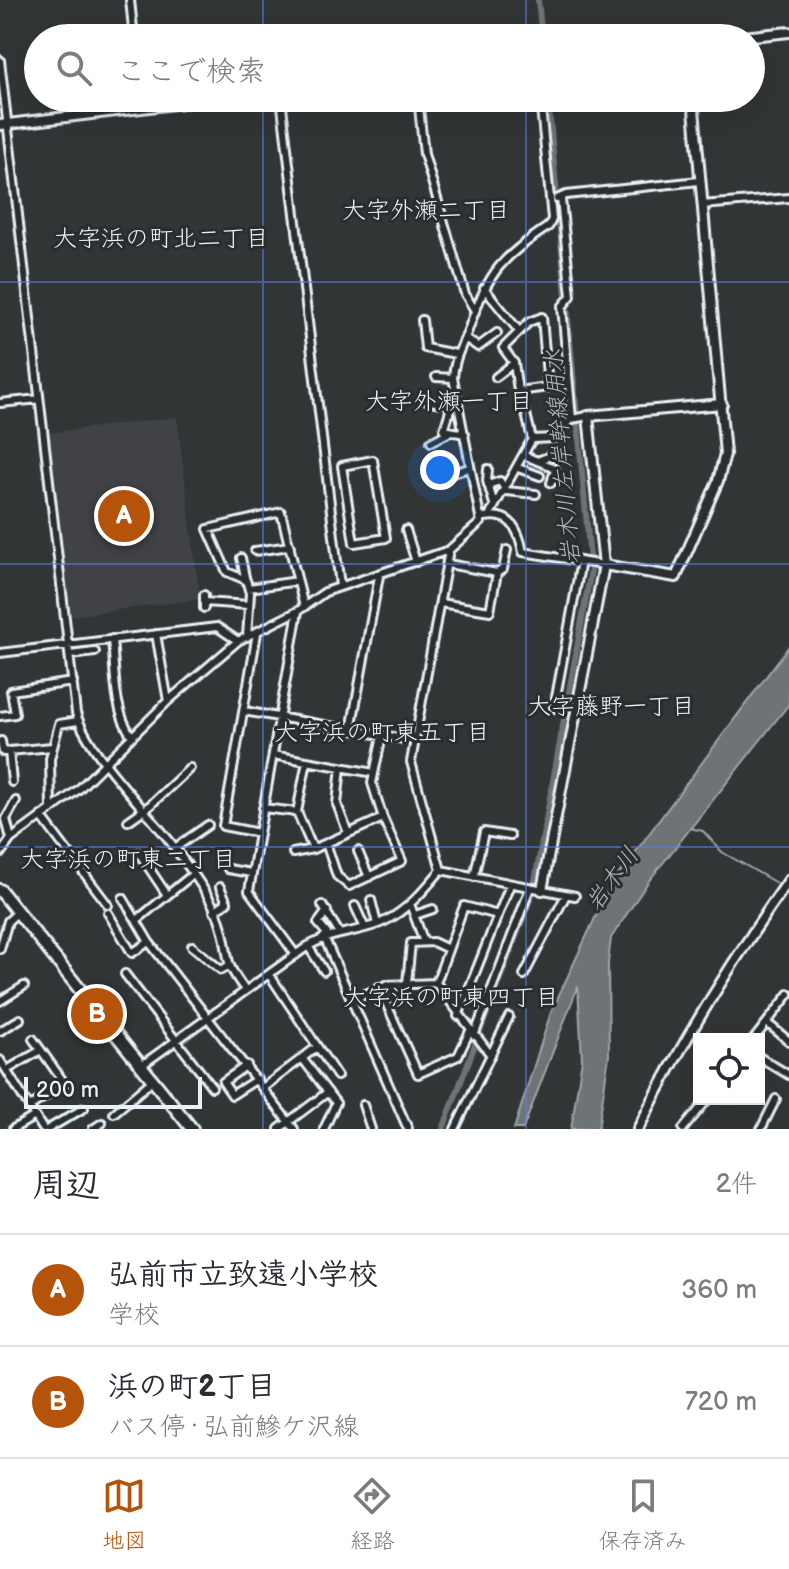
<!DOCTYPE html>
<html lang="ja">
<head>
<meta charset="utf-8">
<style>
	:root { --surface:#fff; --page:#f7f7f7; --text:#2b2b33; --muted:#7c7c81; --line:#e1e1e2; --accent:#b45309 }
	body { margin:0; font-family:"Balsamiq Sans","Klee One",sans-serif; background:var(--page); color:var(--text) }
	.controls { position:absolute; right:24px; bottom:24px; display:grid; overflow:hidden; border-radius:0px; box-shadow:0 8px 32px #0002 }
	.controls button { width:72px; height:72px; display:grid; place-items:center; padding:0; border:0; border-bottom:2px solid var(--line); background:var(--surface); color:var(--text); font:40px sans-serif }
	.scale { position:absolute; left:24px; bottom:20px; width:178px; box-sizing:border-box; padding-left:8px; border:4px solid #e8f1f8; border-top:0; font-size:22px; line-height:28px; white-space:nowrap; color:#e8f1f8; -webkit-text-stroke:6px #2a2d2e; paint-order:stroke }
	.you { position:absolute; left:440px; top:470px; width:28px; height:28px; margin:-20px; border:6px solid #fff; border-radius:50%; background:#1a73e8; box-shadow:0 0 0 12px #1a73e833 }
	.badge { display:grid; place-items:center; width:52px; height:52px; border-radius:50%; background:var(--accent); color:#fff; font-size:26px; font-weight:700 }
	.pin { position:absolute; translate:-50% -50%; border:4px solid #fff; box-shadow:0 2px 8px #0006 }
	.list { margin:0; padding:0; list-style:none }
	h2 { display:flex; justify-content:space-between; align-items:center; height:104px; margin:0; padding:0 32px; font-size:34px }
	h2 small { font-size:26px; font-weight:400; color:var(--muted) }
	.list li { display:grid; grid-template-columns:52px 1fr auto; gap:24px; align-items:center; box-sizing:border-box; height:112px; padding:0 32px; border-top:2px solid var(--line) }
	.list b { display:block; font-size:30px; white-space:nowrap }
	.list p { margin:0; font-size:26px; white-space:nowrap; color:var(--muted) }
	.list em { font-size:26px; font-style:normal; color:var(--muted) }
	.icon { flex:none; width:44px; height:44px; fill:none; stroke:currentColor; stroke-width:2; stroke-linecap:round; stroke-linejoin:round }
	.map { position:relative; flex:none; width:789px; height:1129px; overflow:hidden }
	.search { position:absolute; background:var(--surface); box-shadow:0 8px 32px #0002; left:24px; right:24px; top:24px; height:88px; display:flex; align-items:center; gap:20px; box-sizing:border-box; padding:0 28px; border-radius:44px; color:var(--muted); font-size:30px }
	.sheet { height:328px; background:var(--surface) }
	nav { display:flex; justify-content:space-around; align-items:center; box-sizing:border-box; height:112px; border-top:2px solid var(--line); background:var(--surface); font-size:22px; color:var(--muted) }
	nav a { display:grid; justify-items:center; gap:4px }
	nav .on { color:var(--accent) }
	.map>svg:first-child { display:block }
</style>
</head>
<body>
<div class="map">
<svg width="789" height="1129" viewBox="0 0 789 1129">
	<rect width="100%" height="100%" fill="#323536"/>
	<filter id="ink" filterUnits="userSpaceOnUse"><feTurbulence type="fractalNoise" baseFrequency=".0125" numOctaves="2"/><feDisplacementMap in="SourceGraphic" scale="16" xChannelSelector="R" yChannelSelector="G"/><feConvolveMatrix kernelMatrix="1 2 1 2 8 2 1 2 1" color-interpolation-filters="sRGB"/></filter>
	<g filter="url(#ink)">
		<!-- built -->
		<path fill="#3f4244" d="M 177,417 L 200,599 L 71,616 L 48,433 Z"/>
		<!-- water -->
		<path fill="#6e7376" stroke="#9fa5aa" stroke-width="2" d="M 789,646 L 789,704 L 648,882 L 611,938 L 608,963 L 609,1056 L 598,1129 L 571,1129 L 582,1059 L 578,986 L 523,1129 L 514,1129 L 551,1012 L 610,886 Z"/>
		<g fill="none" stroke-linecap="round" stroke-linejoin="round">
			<!-- stream -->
			<path stroke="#9fa5aa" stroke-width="2" d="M 690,828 L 703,831 L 722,852 L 778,884"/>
			<!-- canal -->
			<path stroke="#6e7376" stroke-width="6" d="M 538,0 L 542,38
				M 443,1129 L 533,892 L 591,570 L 548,98"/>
			<defs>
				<path id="minor" d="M 130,0 L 134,38
					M 0,60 L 76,713 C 88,754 148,811 175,848 C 191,871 215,901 222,928 C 231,961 222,959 245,990
					M 281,98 L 340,586
					M 418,98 L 424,154 L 465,294 L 474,309
					M 557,199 L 566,195 L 699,181
					M 561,199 L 571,296 L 562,307 L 572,419
					M 702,205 L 789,198
					M 484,288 L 519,331
					M 542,317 L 548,387 L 518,391 L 514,363 L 503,348 L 529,322 Z
					M 422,320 L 425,348 L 456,354
					M 465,338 L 478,347 L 497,333
					M 436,377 L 453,378
					M 496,377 L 514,363
					M 428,401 L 452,404
					M 458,401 L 452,404 L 444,430 L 465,434
					M 0,403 L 39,399
					M 526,414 L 532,439
					M 431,442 L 448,433
					M 523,455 L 552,467 L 555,470 L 551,483
					M 373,460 L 386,538 L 354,543 L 342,466 Z
					M 537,461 L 561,452
					M 518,468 L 540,476
					M 488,469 L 487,481 L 494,504
					M 443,476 L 469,468
					M 488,485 L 500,481 L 506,491 L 536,494
					M 489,516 L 532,439 L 554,438 L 572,419 L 588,416
					M 480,518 C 509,511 518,526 523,552 L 604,565
					M 406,530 L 416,562
					M 255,551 L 290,546
					M 241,558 L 245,577
					M 497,573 L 503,569 L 507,550
					M 249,588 L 298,581
					M 204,595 L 204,608
					M 204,602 L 249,605
					M 440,603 L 490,611 L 497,573 L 448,564
					M 257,633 L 223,826 L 259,833
					M 156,634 L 168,701
					M 247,637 L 250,593 L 246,580 L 227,572 L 208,529 L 281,512 L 304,607
					M 112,639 C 115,669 113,712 132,736
					M 0,653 L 217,627 L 238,641
					M 70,655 L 95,652
					M 554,708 L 581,561
					M 244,711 L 415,741
					M 0,716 L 15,714 L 11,691 L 73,682
					M 351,730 L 379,576
					M 1,741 L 3,752 L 9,751
					M 273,755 L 374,773
					M 307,761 L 297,812 L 313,849 L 383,818 L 372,783 L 382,736
					M 341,767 L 337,804 L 348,833
					M 12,782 L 9,751 L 52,747
					M 263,808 L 297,812
					M 51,809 L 50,759 L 59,724 L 78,721
					M 145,810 L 190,768
					M 41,816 L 108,905
					M 128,821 L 145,809
					M 11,839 L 6,819 L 16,801
					M 326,843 L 337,876 L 349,886 L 402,861 L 383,818
					M 175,848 L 208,825
					M 358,851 L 369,877
					M 139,853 L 167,895
					M 293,853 L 313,849
					M 0,854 L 11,839 L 79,789 L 168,701 L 238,641 L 298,611 L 325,592 L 449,550 L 481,522 L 453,378 C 454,357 463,345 470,325 C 489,270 502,258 549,226 L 552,219 L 540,98
					M 228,869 L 251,873
					M 441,870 L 575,896
					M 474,877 L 484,832 L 510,836
					M 123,898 L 149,942 L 294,1129
					M 371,900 L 377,924
					M 410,904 L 424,942
					M 322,905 L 338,931
					M 355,906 L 364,926
					M 214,911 L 227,902 L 220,887
					M 327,911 L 318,923 L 328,935
					M 108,913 L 132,953 L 149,942
					M 415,915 L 433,909
					M 137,920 L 192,875
					M 324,937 L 408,1129
					M 192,946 L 221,970 L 228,966
					M 308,946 L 324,971
					M 0,949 L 8,921 L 18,912
					M 296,955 L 249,891 L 298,611
					M 125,974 L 212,1087
					M 269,974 L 337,1076
					M 524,975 L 566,895
					M 407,983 L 411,943 L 433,942 L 448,949
					M 436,983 L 464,906 L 498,915
					M 379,987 L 418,1074 L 458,1056 L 470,1031
					M 352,1000 L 386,985 L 436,983 L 490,1054
					M 0,1001 L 24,986
					M 458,1016 L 510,885
					M 767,1023 L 789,1041
					M 0,1031 L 20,1019
					M 474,1036 L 530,888
					M 33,1039 L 41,1050
					M 754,1039 L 789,994
					M 759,1057 L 789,1075
					M 302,1058 L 336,1103 L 324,1129
					M 0,1060 L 43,1129
					M 142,1065 L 308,946 C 337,930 361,933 385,921 C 408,910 425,889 441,870 L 411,762 L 449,550
					M 247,1065 L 223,1082 L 232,1095 L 257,1079
					M 7,1070 L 41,1050 L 65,1084 L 29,1107
					M 264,1087 L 317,1047
					M 363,1105 L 371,1129
					M 114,1113 L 153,1080
					M 13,1129 L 35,1116
					M 48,1129 L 84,1108
					M 93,1129 L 102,1123
					M 279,1129 L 328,1092
					M 455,1129 L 509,1017
					M 683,1129 L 708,1099
					M 761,1129 L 776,1099"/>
				<path id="tertiary" d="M 733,38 L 789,32
					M 0,125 L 224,98
					M 604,565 L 676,577 L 718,481 L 725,454 L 693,98
					M 542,890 L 604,565 L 588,416 L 722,404
					M 638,1129 C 682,1041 733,960 789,880"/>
				<path id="primary" d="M 0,890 L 192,1129"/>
			</defs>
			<!-- minor casing -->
			<use href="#minor" stroke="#e8f1f8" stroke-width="12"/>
			<!-- tertiary casing -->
			<use href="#tertiary" stroke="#e8f1f8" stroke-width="14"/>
			<!-- primary casing -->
			<use href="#primary" stroke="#e8f1f8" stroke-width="16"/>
			<!-- minor -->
			<use href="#minor" stroke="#2a2d2e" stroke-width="6"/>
			<!-- tertiary -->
			<use href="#tertiary" stroke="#2a2d2e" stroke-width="8"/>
			<!-- primary -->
			<use href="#primary" stroke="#2a2d2e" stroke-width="10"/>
		</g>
	</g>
	<!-- grid -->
	<path fill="none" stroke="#5a7fe2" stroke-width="2" stroke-opacity="0.55" d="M 263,0 L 263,38M 526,0 L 526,38M 263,98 L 263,1129M 526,98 L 526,1129M 0,282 L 789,282M 0,564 L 789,564M 0,847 L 789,847"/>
	<g text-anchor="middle" stroke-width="6" stroke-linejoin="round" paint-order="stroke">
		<!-- neighbourhood labels -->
		<g font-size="24" fill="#e8f1f8" stroke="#2a2d2e">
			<text x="426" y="218">大字外瀬二丁目</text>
			<text x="161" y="246">大字浜の町北二丁目</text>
			<text x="449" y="409">大字外瀬一丁目</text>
			<text x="611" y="714">大字藤野一丁目</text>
			<text x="382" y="740">大字浜の町東五丁目</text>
			<text x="128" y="867">大字浜の町東二丁目</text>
			<text x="451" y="1005">大字浜の町東四丁目</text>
		</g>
		<!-- water labels -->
		<g font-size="24" font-style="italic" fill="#b1b8be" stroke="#2a2d2e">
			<text transform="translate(562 457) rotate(-95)" y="8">岩木川左岸幹線用水</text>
			<text transform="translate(612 879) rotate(-54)" y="8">岩木川</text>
		</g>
	</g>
</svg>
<div class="controls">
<button><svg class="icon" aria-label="locate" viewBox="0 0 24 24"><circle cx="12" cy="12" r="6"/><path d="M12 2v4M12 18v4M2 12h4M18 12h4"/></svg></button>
</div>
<div class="scale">200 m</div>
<div class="you"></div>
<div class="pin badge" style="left:124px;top:516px">A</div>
<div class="pin badge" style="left:97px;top:1014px">B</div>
<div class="search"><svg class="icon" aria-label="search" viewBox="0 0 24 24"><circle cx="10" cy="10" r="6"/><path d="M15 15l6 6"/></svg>ここで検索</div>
</div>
<section class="sheet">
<h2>周辺<small>2件</small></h2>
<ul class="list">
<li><span class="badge">A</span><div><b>弘前市立致遠小学校</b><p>学校</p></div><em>360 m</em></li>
<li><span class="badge">B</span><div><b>浜の町2丁目</b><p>バス停 · 弘前鰺ケ沢線</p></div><em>720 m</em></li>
</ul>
</section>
<nav>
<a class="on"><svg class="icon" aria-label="map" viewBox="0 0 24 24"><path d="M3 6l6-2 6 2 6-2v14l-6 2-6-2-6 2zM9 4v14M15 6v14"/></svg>地図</a>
<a><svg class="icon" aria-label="directions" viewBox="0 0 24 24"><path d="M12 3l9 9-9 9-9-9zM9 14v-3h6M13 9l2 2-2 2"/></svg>経路</a>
<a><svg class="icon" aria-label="saved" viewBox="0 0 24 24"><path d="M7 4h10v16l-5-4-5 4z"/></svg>保存済み</a>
</nav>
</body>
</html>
